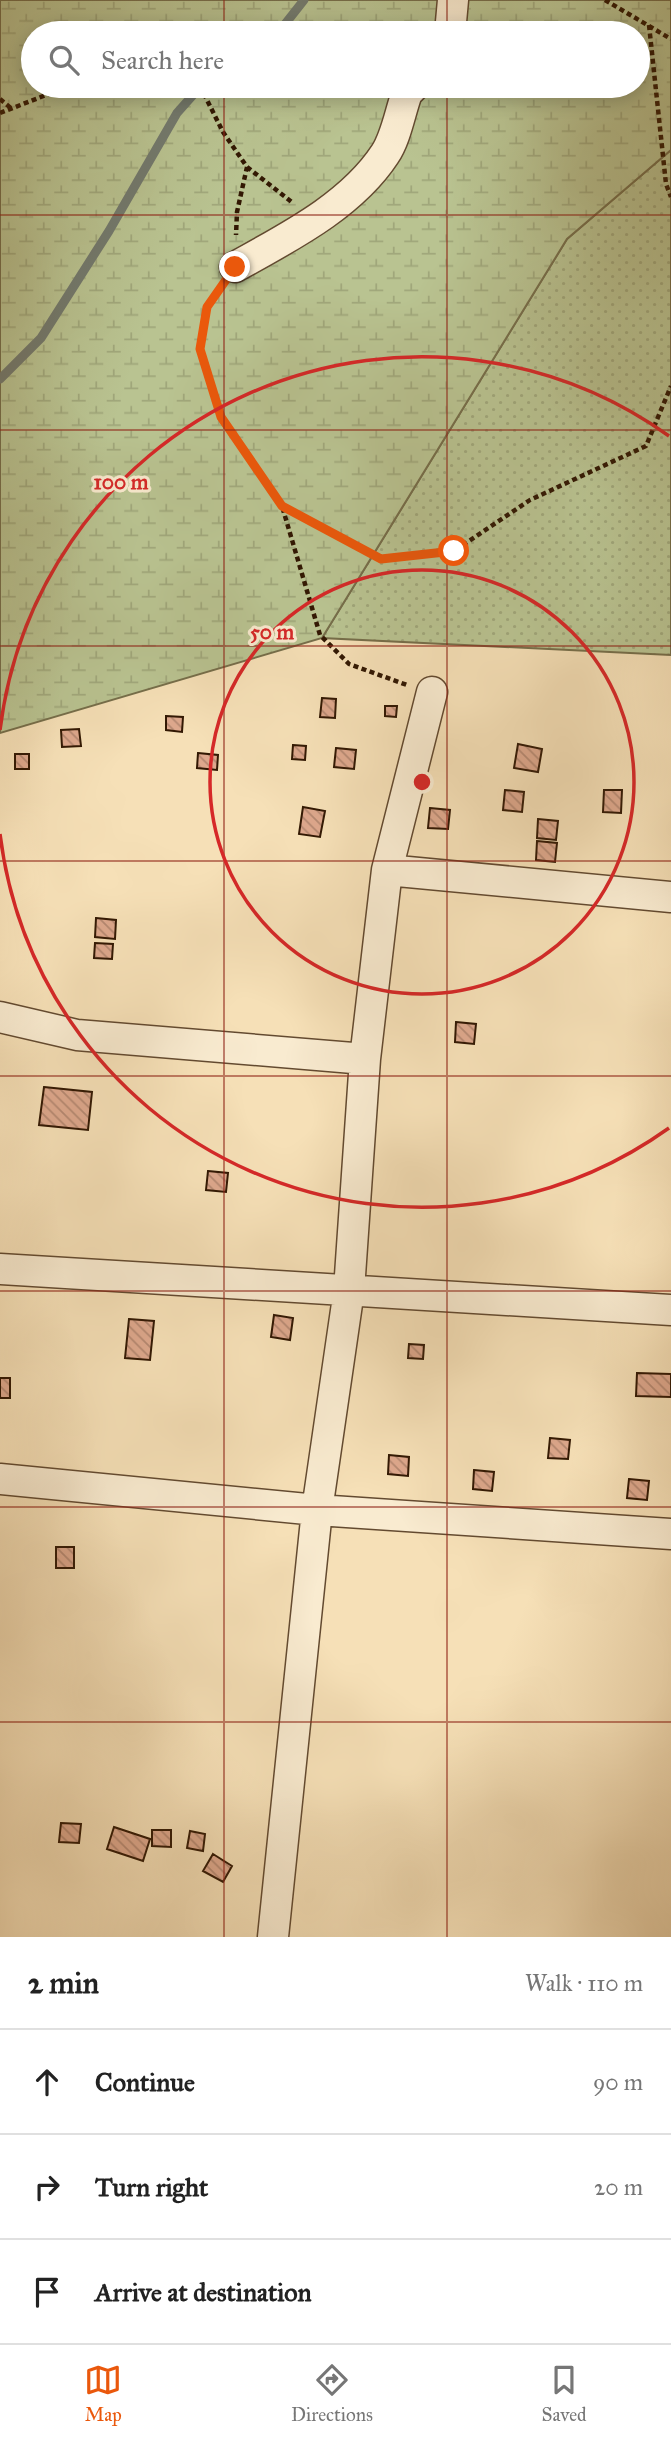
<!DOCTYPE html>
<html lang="en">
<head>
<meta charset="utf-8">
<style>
	:root { --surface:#fff; --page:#f2f2f2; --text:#222; --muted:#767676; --line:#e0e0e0; --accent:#ea580c }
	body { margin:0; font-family:"IM FELL Great Primer",serif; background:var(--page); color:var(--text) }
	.stop { position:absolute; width:21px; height:21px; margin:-16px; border:5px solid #ea580c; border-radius:50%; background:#fff }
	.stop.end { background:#ea580c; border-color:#fff; box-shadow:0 2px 7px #0008 }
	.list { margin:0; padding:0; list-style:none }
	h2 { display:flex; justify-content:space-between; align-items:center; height:91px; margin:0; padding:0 28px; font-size:30px }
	h2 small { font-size:23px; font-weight:400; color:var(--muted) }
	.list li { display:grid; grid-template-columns:46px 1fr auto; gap:21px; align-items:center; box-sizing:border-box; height:105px; padding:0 28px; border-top:2px solid var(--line) }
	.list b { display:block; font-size:26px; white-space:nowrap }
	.list em { font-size:23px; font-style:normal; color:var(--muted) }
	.icon { flex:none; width:38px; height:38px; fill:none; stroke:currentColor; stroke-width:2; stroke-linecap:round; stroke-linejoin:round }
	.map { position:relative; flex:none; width:671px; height:1937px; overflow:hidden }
	.search { position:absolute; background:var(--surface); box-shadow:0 4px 18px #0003; left:21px; right:21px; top:21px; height:77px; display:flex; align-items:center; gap:18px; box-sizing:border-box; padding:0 24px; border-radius:38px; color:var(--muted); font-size:26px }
	.sheet { height:406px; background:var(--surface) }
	nav { display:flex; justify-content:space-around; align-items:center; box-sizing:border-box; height:98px; border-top:2px solid var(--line); background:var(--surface); font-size:19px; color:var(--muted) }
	nav a { display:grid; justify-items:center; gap:4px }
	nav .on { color:var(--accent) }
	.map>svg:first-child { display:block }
</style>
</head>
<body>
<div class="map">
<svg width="671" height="1937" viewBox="0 0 671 1937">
	<defs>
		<pattern id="grass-dots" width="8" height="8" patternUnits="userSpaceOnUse" patternTransform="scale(1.75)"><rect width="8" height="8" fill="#b9c391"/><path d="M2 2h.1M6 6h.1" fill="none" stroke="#a0a77b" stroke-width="1.8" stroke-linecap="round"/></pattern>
		<pattern id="wetland-marsh" width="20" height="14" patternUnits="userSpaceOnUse" patternTransform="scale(1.75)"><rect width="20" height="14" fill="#b9c391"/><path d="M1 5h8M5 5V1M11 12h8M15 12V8" fill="none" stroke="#a0a77b"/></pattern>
		<pattern id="building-back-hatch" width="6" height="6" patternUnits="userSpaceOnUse" patternTransform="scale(1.75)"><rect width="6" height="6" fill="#dea88d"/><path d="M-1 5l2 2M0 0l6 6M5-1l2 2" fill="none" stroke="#b58871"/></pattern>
	</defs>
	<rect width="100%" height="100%" fill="#f6e0b7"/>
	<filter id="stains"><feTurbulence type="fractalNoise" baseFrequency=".00286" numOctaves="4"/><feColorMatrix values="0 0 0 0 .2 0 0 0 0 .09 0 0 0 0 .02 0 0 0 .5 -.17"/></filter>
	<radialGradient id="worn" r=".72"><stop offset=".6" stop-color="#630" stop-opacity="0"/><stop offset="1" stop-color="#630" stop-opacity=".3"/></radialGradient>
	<!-- grass -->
	<path fill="url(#grass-dots)" stroke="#766e4a" stroke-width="2" d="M 671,150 L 671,655 L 322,638 L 567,239 Z"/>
	<!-- wetland -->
	<path fill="url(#wetland-marsh)" stroke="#766e4a" stroke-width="2" fill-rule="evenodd" d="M 0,0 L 671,0 L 671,150 L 567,239 L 322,638 L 0,733 ZM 33,33 L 638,33 L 638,86 L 33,86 Z"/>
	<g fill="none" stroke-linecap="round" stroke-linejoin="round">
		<!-- stream -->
		<path stroke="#737a6e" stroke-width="9" d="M 278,33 L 304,0
			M 0,379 L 41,338 L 109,231 L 177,113 L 201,86"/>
	</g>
	<!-- building -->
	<path fill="url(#building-back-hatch)" stroke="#321803" stroke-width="2" d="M 322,698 L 336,699 L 335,718 L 320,717 Z
		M 385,706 L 397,706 L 396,717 L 385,716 Z
		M 166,716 L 183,717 L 182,732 L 166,730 Z
		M 79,729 L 81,746 L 62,747 L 61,730 Z
		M 518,744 L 542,749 L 538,772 L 514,768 Z
		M 293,745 L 306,746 L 305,760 L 292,759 Z
		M 336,748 L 356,750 L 354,769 L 334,767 Z
		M 198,753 L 218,755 L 217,770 L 197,768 Z
		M 15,754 L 29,754 L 29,769 L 15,769 Z
		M 505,790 L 524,792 L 522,812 L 503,810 Z
		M 604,790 L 622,790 L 621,813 L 603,812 Z
		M 303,807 L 325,811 L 320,837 L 299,834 Z
		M 430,808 L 450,810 L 448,829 L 428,828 Z
		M 538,819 L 558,821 L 556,840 L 537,838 Z
		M 537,841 L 557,843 L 555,862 L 536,860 Z
		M 96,918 L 116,920 L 115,939 L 95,937 Z
		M 95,943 L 113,944 L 112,959 L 94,958 Z
		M 456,1022 L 476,1024 L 474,1044 L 455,1042 Z
		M 44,1087 L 92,1092 L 88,1130 L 39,1125 Z
		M 208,1171 L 228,1173 L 226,1192 L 206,1190 Z
		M 274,1315 L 293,1318 L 290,1340 L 271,1337 Z
		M 129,1319 L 154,1321 L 150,1360 L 125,1358 Z
		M 409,1344 L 424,1345 L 423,1359 L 408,1358 Z
		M 637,1373 L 671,1374 L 671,1397 L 636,1396 Z
		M 0,1378 L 10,1378 L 10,1398 L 0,1398 Z
		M 550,1438 L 570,1440 L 568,1459 L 548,1458 Z
		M 389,1455 L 409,1457 L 408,1476 L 388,1474 Z
		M 474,1470 L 494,1472 L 492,1491 L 473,1489 Z
		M 629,1479 L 649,1481 L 647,1500 L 627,1498 Z
		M 56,1547 L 74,1547 L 74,1568 L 56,1568 Z
		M 61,1823 L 81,1824 L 79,1843 L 59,1842 Z
		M 114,1827 L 150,1839 L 143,1861 L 107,1849 Z
		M 152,1830 L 171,1830 L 171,1847 L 152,1846 Z
		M 190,1831 L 205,1834 L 203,1851 L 187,1848 Z
		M 213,1854 L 232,1866 L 223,1882 L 203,1871 Z"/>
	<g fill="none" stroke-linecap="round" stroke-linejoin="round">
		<defs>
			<path id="minor" d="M 450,33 L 453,0
				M 235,267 C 287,238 351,206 385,154 C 396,138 400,112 407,93 L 414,86
				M 387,870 L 671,897
				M 0,1017 L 77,1035 L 365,1059
				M 0,1269 L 671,1310
				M 0,1479 L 317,1510 L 671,1534
				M 273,1937 L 317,1510 L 349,1290 L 365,1059 L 387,870 L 432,692"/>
		</defs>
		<!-- minor casing -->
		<use href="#minor" stroke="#634a30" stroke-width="33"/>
		<!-- path -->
		<path stroke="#321803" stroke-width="4.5" stroke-dasharray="5 3.5" stroke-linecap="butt" d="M 605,0 L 671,39
			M 649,25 L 666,184 L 671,197
			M 200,86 L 223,132 L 247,167 L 237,212 L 236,235
			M 0,99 L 12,109
			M 0,113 L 69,86
			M 247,167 L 293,203
			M 220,288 L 207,307 L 200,349 L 221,417 L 282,506 L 320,635 L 349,664 L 407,685
			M 283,506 L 381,559 L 454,551 L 530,500 L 646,446 L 671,386"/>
		<!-- minor -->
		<use href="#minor" stroke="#f9ebd0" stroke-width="30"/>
	</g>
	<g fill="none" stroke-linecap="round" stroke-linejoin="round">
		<!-- route -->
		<path stroke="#ea580c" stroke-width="9" d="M 235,267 L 207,307 L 200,349 L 221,417 L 282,506 L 381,559 L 454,551"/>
	</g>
	<!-- grid -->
	<path fill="none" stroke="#8f2418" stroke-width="2" stroke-opacity="0.55" d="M 224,0 L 224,33M 447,0 L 447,33M 224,86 L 224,1937M 447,86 L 447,1937M 0,215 L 671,215M 0,430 L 671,430M 0,646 L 671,646M 0,861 L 671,861M 0,1076 L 671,1076M 0,1291 L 671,1291M 0,1507 L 671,1507M 0,1722 L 671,1722"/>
	<!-- distance rings -->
	<g fill="none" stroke="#d62828" stroke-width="3.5">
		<circle cx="422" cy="782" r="212"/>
		<path d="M669 1128A425 425 0 0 1 0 834M0 730A425 425 0 0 1 669 436"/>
	</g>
	<circle cx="422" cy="782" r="10" fill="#d62828" stroke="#f9ebd0" stroke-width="3.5"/>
	<g font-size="21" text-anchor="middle" font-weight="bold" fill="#d62828" stroke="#f9ebd0" stroke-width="6" stroke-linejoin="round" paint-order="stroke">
		<text x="121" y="489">100 m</text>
		<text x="272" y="639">50 m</text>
	</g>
	<rect width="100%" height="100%" filter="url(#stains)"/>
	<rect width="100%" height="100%" fill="url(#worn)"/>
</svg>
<div class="stop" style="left:454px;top:551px"></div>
<div class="stop end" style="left:235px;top:267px"></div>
<div class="search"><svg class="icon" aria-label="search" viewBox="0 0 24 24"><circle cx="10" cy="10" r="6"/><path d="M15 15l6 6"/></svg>Search here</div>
</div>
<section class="sheet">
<h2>2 min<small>Walk · 110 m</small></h2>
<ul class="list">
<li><svg class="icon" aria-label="ahead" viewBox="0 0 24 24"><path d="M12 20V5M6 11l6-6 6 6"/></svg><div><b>Continue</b></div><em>90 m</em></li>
<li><svg class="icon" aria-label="right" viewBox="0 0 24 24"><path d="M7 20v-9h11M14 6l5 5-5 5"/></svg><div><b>Turn right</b></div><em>20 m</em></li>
<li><svg class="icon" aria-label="arrive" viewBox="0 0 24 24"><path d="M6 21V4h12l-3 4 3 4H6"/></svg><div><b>Arrive at destination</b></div></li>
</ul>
</section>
<nav>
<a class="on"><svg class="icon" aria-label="map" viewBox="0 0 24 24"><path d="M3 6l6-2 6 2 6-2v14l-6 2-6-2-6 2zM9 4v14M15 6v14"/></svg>Map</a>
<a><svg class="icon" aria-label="directions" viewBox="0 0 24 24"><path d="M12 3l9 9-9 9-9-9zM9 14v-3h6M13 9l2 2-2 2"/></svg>Directions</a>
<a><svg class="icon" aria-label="saved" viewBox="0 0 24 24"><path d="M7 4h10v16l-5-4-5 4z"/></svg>Saved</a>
</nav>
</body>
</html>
